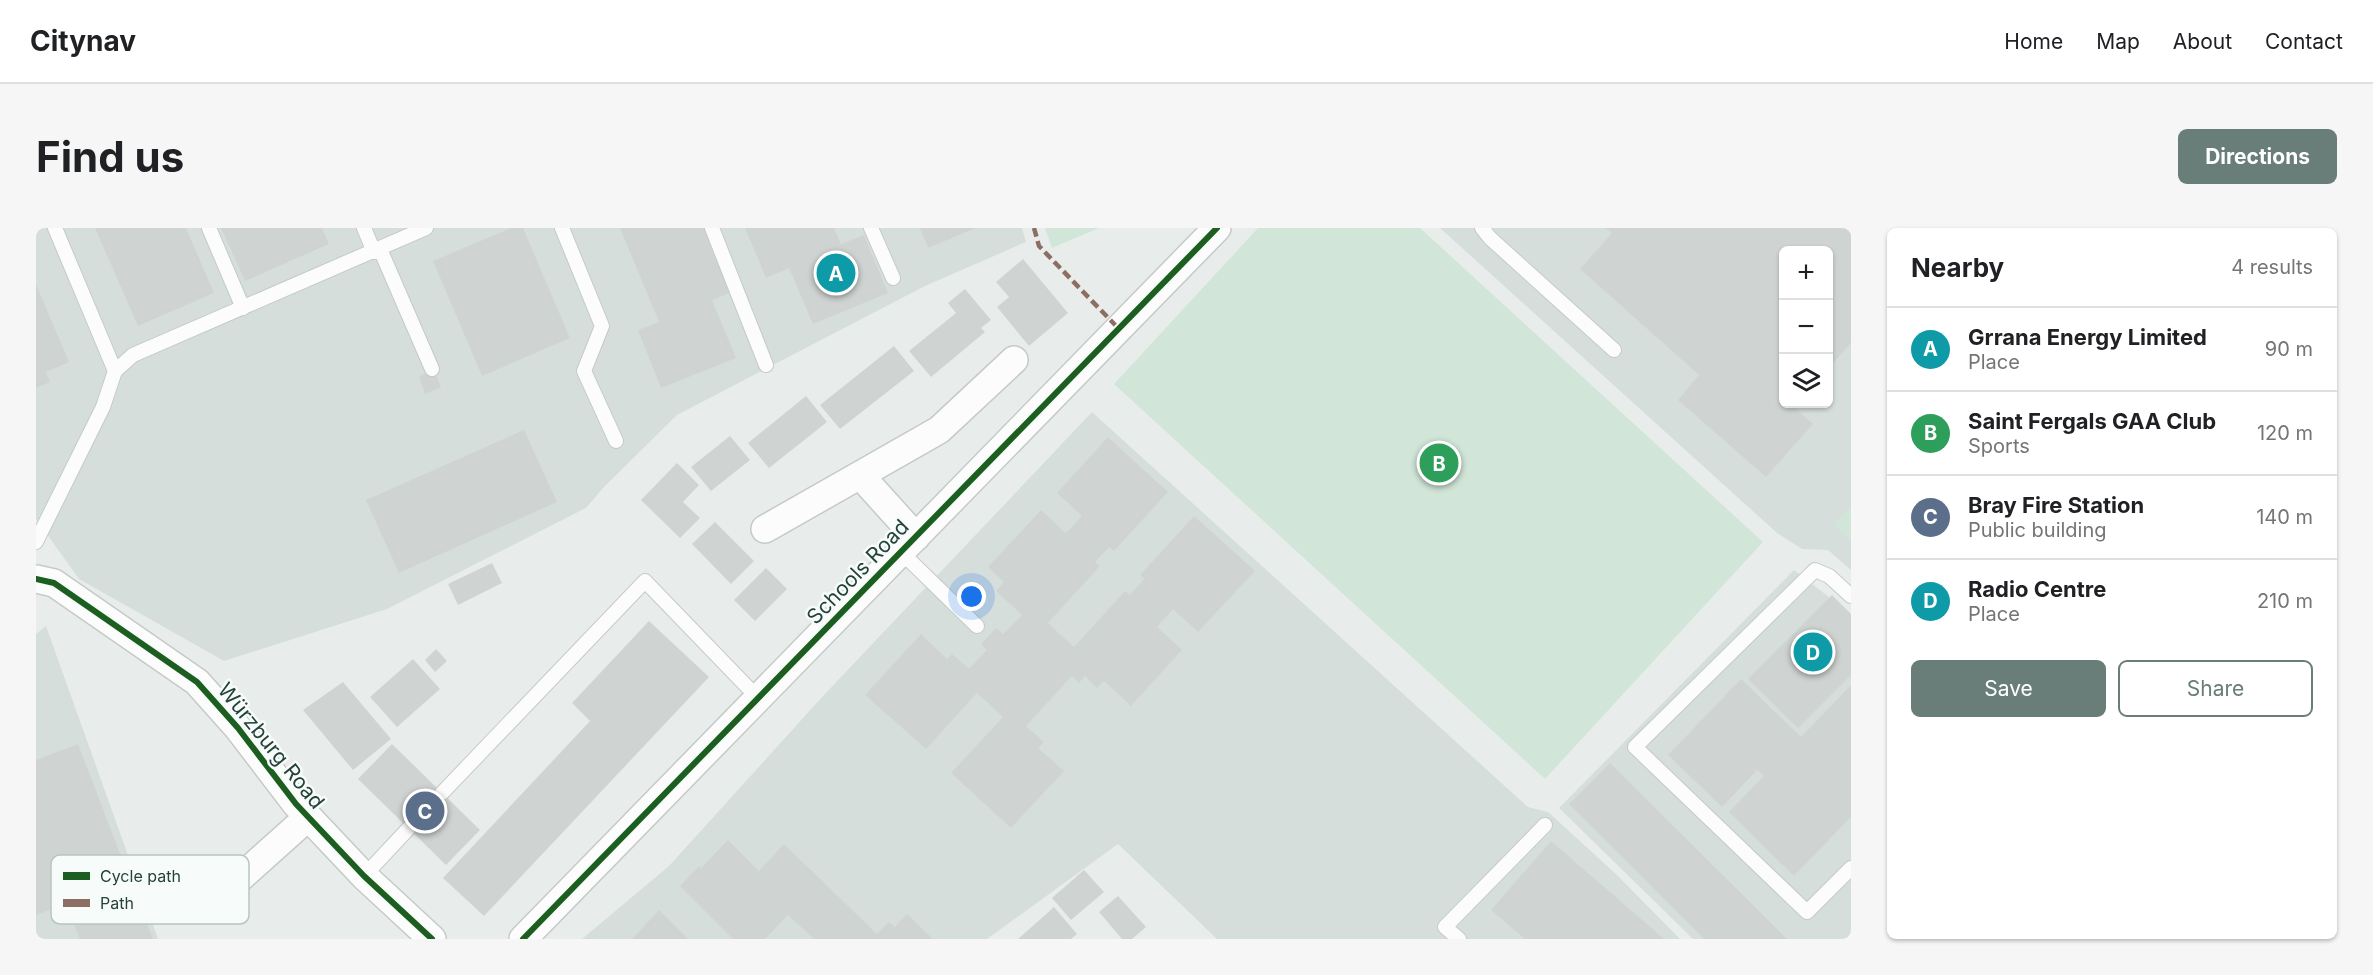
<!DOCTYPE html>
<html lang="en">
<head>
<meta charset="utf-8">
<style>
	:root { --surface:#fff; --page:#f6f6f6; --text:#202124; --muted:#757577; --line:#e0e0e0; --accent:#697e78 }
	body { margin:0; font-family:Inter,sans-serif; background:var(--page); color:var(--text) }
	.controls { position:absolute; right:18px; top:18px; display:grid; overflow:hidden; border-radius:9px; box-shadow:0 2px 4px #0004 }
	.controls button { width:54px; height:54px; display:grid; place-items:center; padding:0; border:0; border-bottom:2px solid var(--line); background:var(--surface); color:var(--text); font:30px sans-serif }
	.you { position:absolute; left:936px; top:369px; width:21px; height:21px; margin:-15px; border:4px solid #fff; border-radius:50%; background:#1a73e8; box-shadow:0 0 0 9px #1a73e833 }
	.badge { display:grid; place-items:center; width:39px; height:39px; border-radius:50%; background:var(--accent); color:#fff; font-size:20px; font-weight:700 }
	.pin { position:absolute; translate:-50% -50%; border:3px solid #fff; box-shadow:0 2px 6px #0006 }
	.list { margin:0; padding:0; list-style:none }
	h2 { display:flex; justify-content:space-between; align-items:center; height:78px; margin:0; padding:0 24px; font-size:26px }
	h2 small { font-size:20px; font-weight:400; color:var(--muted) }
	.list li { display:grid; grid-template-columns:39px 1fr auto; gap:18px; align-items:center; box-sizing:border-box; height:84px; padding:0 24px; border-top:2px solid var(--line) }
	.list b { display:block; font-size:22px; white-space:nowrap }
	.list p { margin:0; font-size:20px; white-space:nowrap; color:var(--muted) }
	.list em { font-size:20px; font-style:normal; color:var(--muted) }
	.actions { display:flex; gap:12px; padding:18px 24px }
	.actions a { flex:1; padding:14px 0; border:2px solid var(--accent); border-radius:9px; text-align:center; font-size:21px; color:var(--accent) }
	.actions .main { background:var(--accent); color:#fff }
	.icon { flex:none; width:33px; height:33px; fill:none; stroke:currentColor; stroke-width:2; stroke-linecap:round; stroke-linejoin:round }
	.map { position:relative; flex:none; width:1815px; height:711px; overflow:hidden; border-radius:9px }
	header { display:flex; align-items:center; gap:36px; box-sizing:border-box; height:84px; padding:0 30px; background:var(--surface); border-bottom:2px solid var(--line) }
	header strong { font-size:28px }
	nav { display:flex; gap:33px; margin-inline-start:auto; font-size:21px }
	.intro { display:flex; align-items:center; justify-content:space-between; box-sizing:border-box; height:144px; padding:0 36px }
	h1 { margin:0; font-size:42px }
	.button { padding:15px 27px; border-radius:9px; background:var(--accent); color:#fff; font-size:21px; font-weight:700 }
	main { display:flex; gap:36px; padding:0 36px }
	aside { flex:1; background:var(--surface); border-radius:9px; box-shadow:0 2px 4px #0004 }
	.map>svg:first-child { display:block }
</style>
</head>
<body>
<header>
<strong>Citynav</strong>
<nav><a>Home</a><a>Map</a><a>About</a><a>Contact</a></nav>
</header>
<div class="intro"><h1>Find us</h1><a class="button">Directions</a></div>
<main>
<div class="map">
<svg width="1815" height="711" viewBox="0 0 1815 711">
	<rect width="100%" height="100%" fill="#e8edeb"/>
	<!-- built -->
	<path fill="#d6dedb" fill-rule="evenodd" d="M 0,0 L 986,0 L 990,14 L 889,58 L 641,187 L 568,259 L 550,280 L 351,381 L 188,433 L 43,351 L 0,291 Z
		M 1404,0 L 1815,0 L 1815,342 L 1792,322 L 1766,321 L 1741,305 ZM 1748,22 L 1792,22 L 1792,176 L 1748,176 Z
		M 1056,184 L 1492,579 L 1512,584 L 1580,646 L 1644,711 L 1181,711 L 1082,616 L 951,711 L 546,711 L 633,638 L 787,468 Z
		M 1758,342 L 1815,386 L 1815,711 L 1657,711 L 1523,580 Z
		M 10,398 L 122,711 L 0,711 L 0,406 Z"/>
	<!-- green -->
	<path fill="#d1e6d8" d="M 1009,0 L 1063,0 L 1016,20 Z
		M 1222,0 L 1384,0 L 1727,314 L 1509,551 L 1078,156 Z
		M 1815,279 L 1815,313 L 1798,297 Z"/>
	<!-- building -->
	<path fill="#cfd4d2" d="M 59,0 L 150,0 L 178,65 L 102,98 Z
		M 185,0 L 286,0 L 293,16 L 209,53 Z
		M 475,0 L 487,0 L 534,110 L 446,148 L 397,33 Z
		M 584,0 L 670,0 L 696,64 L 676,72 L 700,130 L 625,160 L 602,102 L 623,94 Z
		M 709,0 L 798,0 L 805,16 L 828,7 L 852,65 L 777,96 L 753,40 L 730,50 Z
		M 884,0 L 940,0 L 892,20 Z
		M 1569,0 L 1815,0 L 1815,115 L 1792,141 L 1792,22 L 1748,22 L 1748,176 L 1762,176 L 1758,179 L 1777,196 L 1730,249 L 1642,172 L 1663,147 L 1544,41 L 1576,5 Z
		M 987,31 L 1032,85 L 993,118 L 961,79 L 973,69 L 960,54 Z
		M 0,56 L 33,134 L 10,144 L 14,154 L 0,160 Z
		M 929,61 L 955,92 L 945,100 L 949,104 L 895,149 L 873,123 L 920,85 L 912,75 Z
		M 858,118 L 878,143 L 804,201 L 784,177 Z
		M 398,142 L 405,159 L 389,166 L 383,148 Z
		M 770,168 L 791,194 L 733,240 L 712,215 Z
		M 488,202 L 521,274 L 363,345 L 330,272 Z
		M 694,208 L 714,232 L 675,263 L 655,239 Z
		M 1072,209 L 1132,264 L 1078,323 L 1073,319 L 1059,334 L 1064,338 L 1012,395 L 1038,419 L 1089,363 L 1094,367 L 1108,351 L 1104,347 L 1158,288 L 1219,343 L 1162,404 L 1137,381 L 1121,399 L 1146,422 L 1095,478 L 1068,453 L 1061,460 L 1049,448 L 1043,455 L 1036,448 L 990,498 L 1008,514 L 1002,520 L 1028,543 L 975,600 L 915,545 L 967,489 L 941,465 L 890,521 L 829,467 L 885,406 L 911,431 L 916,426 L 933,441 L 951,422 L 945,416 L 960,400 L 967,406 L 986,387 L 960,363 L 968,354 L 952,339 L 1005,282 L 1030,305 L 1046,288 L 1021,265 Z
		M 641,235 L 663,257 L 647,274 L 664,290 L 644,310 L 605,272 Z
		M 679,294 L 718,333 L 695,356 L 656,316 Z
		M 456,335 L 466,355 L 422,377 L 412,356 Z
		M 730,340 L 751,361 L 719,393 L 698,372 Z
		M 1796,367 L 1815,386 L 1815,447 L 1762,500 L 1712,451 Z
		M 613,393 L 673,449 L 448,688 L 407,650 L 554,493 L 536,475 Z
		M 400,421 L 411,433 L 399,444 L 389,432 Z
		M 377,431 L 404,461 L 361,499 L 334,469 Z
		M 1705,451 L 1765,509 L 1815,457 L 1815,589 L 1758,648 L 1693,584 L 1728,548 L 1721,542 L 1686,579 L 1632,527 Z
		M 307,454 L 355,511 L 317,542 L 267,482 Z
		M 42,516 L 117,711 L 44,711 L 30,676 L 0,687 L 0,532 Z
		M 356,516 L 444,602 L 410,637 L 322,551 Z
		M 1574,535 L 1751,711 L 1668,711 L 1533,576 Z
		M 692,612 L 723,643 L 748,616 L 841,706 L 853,694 L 859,699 L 871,686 L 897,711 L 778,711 L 752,687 L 729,711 L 697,711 L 644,658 L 663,638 L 665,640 Z
		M 1515,613 L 1628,711 L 1489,711 L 1455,682 Z
		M 1048,642 L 1068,664 L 1035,692 L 1016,670 Z
		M 1082,668 L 1110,699 L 1096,711 L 1086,711 L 1063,684 Z
		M 1018,679 L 1041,706 L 1035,711 L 982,711 Z
		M 623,682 L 652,711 L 596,711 Z"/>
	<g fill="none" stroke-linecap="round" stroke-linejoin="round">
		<defs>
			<path id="lane" d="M 19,0 L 79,143
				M 173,0 L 207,80
				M 328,0 L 338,24
				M 526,0 L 566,98 L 548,143 L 580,213
				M 676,0 L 730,137
				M 835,0 L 857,50
				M 1446,0 L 1454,10 L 1578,122
				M 344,21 L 396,141
				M 0,314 L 67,179 L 79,143 L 97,127 L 390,0
				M 865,324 L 941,398
				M 1815,368 L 1793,348 L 1779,342 L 1599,519 L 1771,684 L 1815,640
				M 406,565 L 609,353 L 722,470
				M 328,648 L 372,601
				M 1423,711 L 1409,699 L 1509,597"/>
			<path id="street" d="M 824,247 L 903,202 L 978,132
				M 729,301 L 824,247 L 880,309
				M 0,351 L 18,355 L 161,454 L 202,500 L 260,576 L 328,648 L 396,711
				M 186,666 L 272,589
				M 487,711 L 1181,0"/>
		</defs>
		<!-- lane casing -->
		<use href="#lane" stroke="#c5cac8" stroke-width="16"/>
		<!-- street casing -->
		<use href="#street" stroke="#c5cac8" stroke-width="30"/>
		<!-- lane -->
		<use href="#lane" stroke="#fcfcfc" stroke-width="14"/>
		<!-- street -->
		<use href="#street" stroke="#fcfcfc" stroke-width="27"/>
		<!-- quiet -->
		<path stroke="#8d6e63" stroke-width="4.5" stroke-dasharray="9 4.5" stroke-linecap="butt" d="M 998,0 L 1003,18 L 1083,101"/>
		<defs>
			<path id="cycleway" d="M 0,351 L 18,355 L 161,454 L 202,500 L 260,576 L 328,648 L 396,711
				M 487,711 L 1181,0"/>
		</defs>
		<!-- cycleway casing -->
		<use href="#cycleway" stroke="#f7fbf9" stroke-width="10"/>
		<!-- cycleway -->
		<use href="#cycleway" stroke="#1b5e20" stroke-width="6"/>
	</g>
	<g text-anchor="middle" stroke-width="5" stroke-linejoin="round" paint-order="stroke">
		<!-- street labels -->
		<g font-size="21" fill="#24423a" stroke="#f7fbf9">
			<text transform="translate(822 344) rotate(-46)" y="7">Schools Road</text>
			<text transform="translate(235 518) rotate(51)" y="7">Würzburg Road</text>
		</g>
	</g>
	<!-- legend -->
	<rect x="15" y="627" width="198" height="69" rx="9" fill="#f7fbf9" stroke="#b8c4c0" stroke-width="1.5"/>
	<rect x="27" y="644" width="27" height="8" fill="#1b5e20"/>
	<rect x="27" y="671" width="27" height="8" fill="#8d6e63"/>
	<g font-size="16" fill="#24423a">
		<text x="64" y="654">Cycle path</text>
		<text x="64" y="681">Path</text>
	</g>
</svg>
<div class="controls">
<button>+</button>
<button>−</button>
<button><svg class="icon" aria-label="layers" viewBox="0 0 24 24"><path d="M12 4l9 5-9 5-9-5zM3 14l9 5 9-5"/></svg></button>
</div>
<div class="you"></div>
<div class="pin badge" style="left:800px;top:45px;background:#0f9aa8">A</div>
<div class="pin badge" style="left:1403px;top:235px;background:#2e9e5b">B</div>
<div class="pin badge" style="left:389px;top:583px;background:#5c6f8a">C</div>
<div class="pin badge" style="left:1777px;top:424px;background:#0f9aa8">D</div>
</div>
<aside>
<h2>Nearby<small>4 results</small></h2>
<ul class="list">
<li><span class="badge" style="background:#0f9aa8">A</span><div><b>Grrana Energy Limited</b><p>Place</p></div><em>90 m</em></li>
<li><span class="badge" style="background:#2e9e5b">B</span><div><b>Saint Fergals GAA Club</b><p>Sports</p></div><em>120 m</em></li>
<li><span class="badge" style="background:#5c6f8a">C</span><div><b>Bray Fire Station</b><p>Public building</p></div><em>140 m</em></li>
<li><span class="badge" style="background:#0f9aa8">D</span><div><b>Radio Centre</b><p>Place</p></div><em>210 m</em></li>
</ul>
<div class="actions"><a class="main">Save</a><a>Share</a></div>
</aside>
</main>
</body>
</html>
